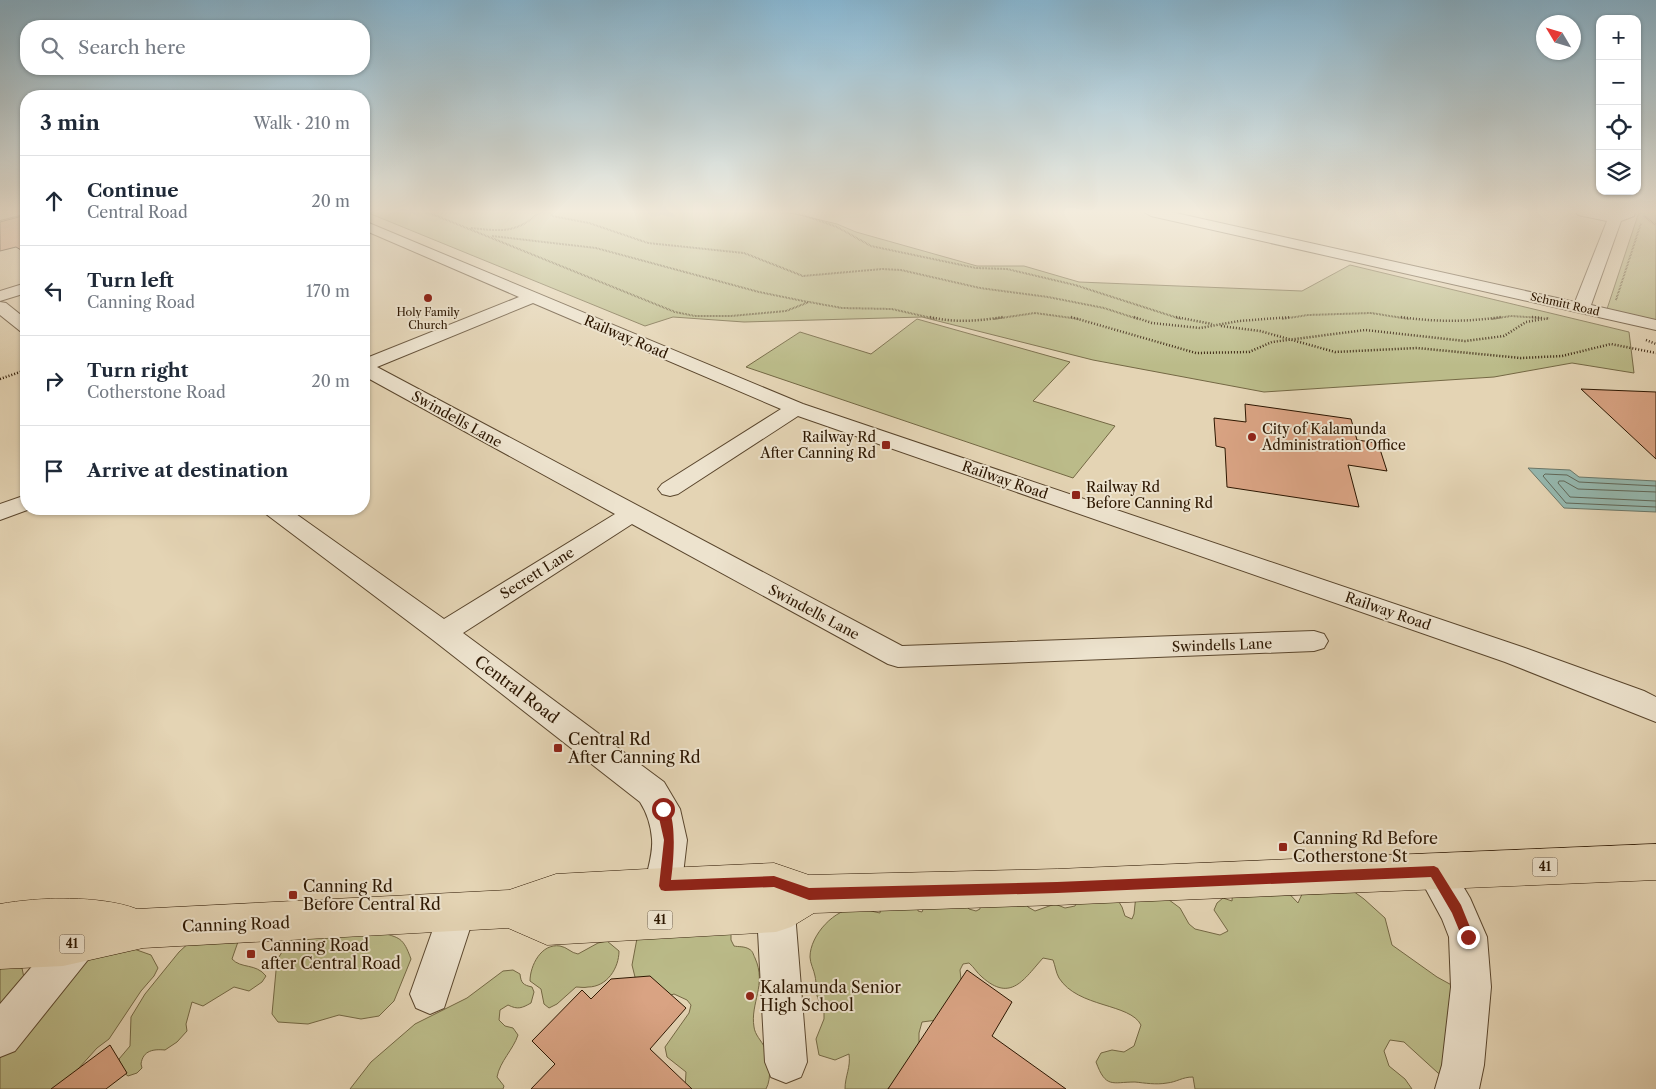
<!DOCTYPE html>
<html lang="en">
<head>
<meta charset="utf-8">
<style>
	:root { --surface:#fff; --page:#f2f2f3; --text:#1f2937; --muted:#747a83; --line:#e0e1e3 }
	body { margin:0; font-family:"Libre Caslon Text",serif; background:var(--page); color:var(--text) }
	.controls { position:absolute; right:15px; top:15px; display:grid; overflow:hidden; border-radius:10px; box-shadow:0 1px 4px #0004 }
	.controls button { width:45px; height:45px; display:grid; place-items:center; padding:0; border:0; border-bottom:1px solid var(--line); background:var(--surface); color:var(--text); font:25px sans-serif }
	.compass { position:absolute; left:1536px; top:15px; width:45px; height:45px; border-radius:50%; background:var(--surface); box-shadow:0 1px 4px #0004; rotate:308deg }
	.stop { position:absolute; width:15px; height:15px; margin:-11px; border:4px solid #8f2418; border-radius:50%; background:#fff }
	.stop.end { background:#8f2418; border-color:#fff; box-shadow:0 1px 5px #0008 }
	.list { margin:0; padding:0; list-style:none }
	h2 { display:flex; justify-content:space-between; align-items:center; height:65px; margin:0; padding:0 20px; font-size:21px }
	h2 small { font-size:16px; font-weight:400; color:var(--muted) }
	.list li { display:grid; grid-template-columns:32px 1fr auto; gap:15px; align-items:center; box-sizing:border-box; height:90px; padding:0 20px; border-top:1px solid var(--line) }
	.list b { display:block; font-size:19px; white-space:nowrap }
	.list p { margin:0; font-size:16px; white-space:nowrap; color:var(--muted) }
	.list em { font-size:16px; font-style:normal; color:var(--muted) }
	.icon { flex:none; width:28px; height:28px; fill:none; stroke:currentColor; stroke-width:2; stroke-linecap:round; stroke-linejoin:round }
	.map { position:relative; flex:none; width:1656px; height:1089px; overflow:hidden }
	.search { position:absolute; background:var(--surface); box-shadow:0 1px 4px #0004; left:20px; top:20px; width:350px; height:55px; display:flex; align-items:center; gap:12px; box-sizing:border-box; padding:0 18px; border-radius:20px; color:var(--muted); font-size:19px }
	.panel { position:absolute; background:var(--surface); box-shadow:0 1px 4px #0004; left:20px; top:90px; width:350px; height:425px; border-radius:20px }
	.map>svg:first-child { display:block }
</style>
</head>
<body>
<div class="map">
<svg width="1656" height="1089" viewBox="0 0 1656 1089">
	<rect width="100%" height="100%" fill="#e4d4b4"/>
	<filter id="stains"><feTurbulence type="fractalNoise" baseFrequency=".004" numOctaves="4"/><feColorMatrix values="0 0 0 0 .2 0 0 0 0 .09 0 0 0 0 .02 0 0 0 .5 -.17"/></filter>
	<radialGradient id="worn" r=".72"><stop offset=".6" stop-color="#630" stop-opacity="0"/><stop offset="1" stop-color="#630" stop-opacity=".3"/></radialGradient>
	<!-- green -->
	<path fill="#bbbb89" stroke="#746844" d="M 366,212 L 787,212 L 837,224 L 856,232 L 977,266 L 1024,266 L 1079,282 L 1302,291 L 1350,265 L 1629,332 L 1634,373 L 1572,363 L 1494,377 L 1264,392 L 1093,360 L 922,317 L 744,322 L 673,317 L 645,326 Z
		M 1639,212 L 1656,212 L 1656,321 L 1607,309 Z
		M 917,319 L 1070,362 L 1033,401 L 1115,426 L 1073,478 L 746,367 L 800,332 L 871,354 Z
		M 950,883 L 969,909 L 976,911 L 980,909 L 980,890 L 1021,894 L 1028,907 L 1035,911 L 1055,904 L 1065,908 L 1075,906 L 1078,900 L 1111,889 L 1122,907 L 1125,916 L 1132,919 L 1134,914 L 1136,895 L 1161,894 L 1180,908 L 1189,924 L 1195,929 L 1220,935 L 1228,931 L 1214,910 L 1217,903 L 1223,898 L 1232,901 L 1233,883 L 1279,883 L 1298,903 L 1307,883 L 1342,883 L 1364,899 L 1385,918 L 1392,945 L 1437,977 L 1457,988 L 1451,1081 L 1438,1073 L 1404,1042 L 1390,1040 L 1384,1051 L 1389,1066 L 1405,1079 L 1412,1089 L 1195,1089 L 1193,1077 C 1182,1077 1177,1082 1167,1083 C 1156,1085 1145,1083 1135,1082 C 1112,1082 1106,1089 1096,1062 L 1101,1053 L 1112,1050 L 1124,1052 L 1134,1046 L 1141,1025 C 1130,1003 1078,1008 1059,978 C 1056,973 1055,965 1053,960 L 1043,958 C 1024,979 1011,1003 982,977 C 977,973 974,967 969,963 L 963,964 L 960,970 L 962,989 L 937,1020 L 922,1022 L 919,1033 L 919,1048 L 901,1081 L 887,1089 L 845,1089 C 845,1076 851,1067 849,1054 L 835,1060 L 819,1055 L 816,1039 L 824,1019 L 824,1008 C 813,995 818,990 815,976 C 814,970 810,963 810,957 C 810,935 835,908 857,908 C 864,908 873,912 880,913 L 881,899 L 917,897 L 918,911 L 922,912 L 929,895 Z
		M 379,932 C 400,938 403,937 411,959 L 394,1001 L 379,1016 L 361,1019 L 339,1015 L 308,1024 L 278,1022 L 272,1014 L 277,960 L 292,936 Z
		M 731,932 L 731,940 L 734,946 C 738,947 744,946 749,949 C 753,951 753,954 755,958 C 767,985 750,1003 754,1027 C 755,1035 761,1040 765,1048 C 770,1059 772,1078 766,1089 L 685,1089 L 686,1072 L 667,1057 L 665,1047 L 689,1013 L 691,1005 L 687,1000 L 674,994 L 668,996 L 636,981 L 632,965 L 638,933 Z
		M 240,936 L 232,959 C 241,969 256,963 266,976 L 262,982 L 249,991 L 234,987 L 203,1006 L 192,1002 L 186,1024 L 187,1031 L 177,1042 L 165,1050 C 154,1049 143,1050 141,1064 L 142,1068 L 137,1073 L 128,1076 L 123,1072 L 119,1059 L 130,1046 L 131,1017 L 145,994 L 179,952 L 192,940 Z
		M 607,941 L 619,951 C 619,968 607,987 588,987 C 584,988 580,987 576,987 L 557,1004 L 549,1008 L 544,1004 L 541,989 L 530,981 C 530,966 541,943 560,946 C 567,947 571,953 578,954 L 598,943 Z
		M 134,949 L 151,955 L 158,968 L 154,976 L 141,991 L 109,1039 L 97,1048 L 60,1089 L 0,1089 L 0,1010 L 71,960 Z
		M 0,964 L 22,968 L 24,978 L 0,1005 Z
		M 513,970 L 520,974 C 521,983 523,985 532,987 L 534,992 L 531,1003 C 522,1008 518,1010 508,1005 L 500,1010 L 499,1020 L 505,1026 L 513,1028 L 518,1035 C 513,1050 500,1061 497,1077 L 504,1086 L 503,1089 L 350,1089 L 371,1062 L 415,1024 L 467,998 L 503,971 Z"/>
	<!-- water -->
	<path fill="#95b8af" stroke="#6b7769" d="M 1528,468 L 1570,470 L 1579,477 L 1656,481 L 1656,512 L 1564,508 Z"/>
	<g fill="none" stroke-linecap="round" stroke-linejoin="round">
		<!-- shore -->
		<path stroke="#606758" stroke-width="1" d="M 1656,486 L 1579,482 L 1567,475 L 1545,474 L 1543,476 L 1566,503 L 1656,507
			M 1656,492 L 1578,489 L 1564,481 L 1559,481 L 1558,483 L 1570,497 L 1656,501"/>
	</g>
	<!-- building -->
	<path fill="#d9a383" stroke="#2c1600" d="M 26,215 L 26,253 L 16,247 L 0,251 L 0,222 Z
		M 1581,389 L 1656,392 L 1656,459 Z
		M 1245,404 L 1351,419 L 1357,440 L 1378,443 L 1387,471 L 1348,465 L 1359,507 L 1227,487 L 1225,448 L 1216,446 L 1214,418 L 1246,422 Z
		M 967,970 L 1012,1002 L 992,1036 L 1066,1089 L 888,1089 Z
		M 650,976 L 686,1008 L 650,1049 L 692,1089 L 531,1089 L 555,1064 L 532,1041 L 582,990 L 591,999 L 611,979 Z
		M 110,1045 L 127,1073 L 106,1089 L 51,1089 Z"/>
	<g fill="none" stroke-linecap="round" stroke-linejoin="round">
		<defs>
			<path id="minor" d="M 0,212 L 22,212 L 20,215 L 0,220 Z
				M 1144,212 L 1171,212 L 1575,302 L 1607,221 L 1578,215 L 1576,212 L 1635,212 L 1634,216 L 1621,221 L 1591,305 L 1656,320 L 1656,330 L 1151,216 Z
				M 364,221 L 803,404 L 1525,648 L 1644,691 L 1656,697 L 1656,722 L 1505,662 L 798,416 L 678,494 L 670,496 L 662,494 L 658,489 L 662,484 L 781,409 L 533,303 L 377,367 L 902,646 L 1314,631 L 1324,634 L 1328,641 L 1324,648 L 1314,651 L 898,667 L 888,664 L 632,524 L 463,633 L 664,782 L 680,809 L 687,840 L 680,900 L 675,912 L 662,917 L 649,912 C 637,886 654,864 652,839 C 651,826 647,813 640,802 L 433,640 L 266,514 L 262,509 L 289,509 L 444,619 L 615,514 L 364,376 L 364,359 L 519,297 L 364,230 Z
				M 26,283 L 26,293 L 0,301 L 0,291 Z
				M 0,302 L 6,303 L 26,319 L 26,332 L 20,331 L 0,315 Z
				M 26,495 L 26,509 L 30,509 L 0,520 L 0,504 Z
				M 1434,855 L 1447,859 L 1470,898 L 1487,937 L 1491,987 L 1484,1065 L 1479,1089 L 1435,1089 L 1442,1065 L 1451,987 L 1449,937 L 1442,919 L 1416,871 L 1421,859 Z
				M 456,895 L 469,901 L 475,913 L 444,1008 L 430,1014 L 416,1008 L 410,994 L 443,901 Z
				M 776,895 L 789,901 L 795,913 L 807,1062 L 801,1077 L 786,1083 L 771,1077 L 765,1062 L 757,913 L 763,901 Z
				M 77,924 L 91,930 L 96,943 L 91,956 L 15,1051 L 0,1057 L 0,1004 L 63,930 Z"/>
			<path id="major" d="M 1656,844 L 1656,880 L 1057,905 L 814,913 L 791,927 L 776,932 L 547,945 L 508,928 L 143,948 L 63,966 L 0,969 L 0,904 C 39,897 100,895 137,909 L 509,890 L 556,874 L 665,868 L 774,863 L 809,875 L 1057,869 Z"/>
		</defs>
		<!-- minor casing -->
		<use href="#minor" stroke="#5a462d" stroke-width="2"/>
		<!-- major casing -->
		<use href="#major" stroke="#2c1600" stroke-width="1"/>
		<!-- path-far1 -->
		<path stroke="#2c1600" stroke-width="2" stroke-dasharray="0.5 1" stroke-linecap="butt" d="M 427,212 L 675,312 L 695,316 L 731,316 L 786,311 L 809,302 L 842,308 L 892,309 L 936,319
			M 550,212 L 552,216 L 589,223 L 648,243 L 744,253 L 803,276 L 882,269 L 901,270 L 980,288 L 1048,297 L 1104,308 L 1138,319
			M 783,212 L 800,214 L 837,227 L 871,246 L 976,268 L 1007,269 L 1075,285 L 1181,319
			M 1644,216 L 1656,225
			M 471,228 C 500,231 517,234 539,212
			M 492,236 L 596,248 L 759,292 L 808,302
			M 1616,300 L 1641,223
			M 994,319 L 1035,313 L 1079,319
			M 1282,319 L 1308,315 L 1371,313 L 1409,319
			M 1492,319 L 1511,316 L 1542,318
			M 1546,319 L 1549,318"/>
		<!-- path -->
		<path stroke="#2c1600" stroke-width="2.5" stroke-dasharray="1 2" stroke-linecap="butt" d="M 930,317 C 954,323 979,321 1003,317
			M 1071,317 L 1196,353 L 1249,352 L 1272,342 L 1365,330 L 1465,341 L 1504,336 L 1526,322 L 1549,318
			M 1134,317 L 1152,323 L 1200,328 L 1239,321 L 1291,317
			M 1176,317 L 1212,324
			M 1401,317 C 1434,322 1468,322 1501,317
			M 1532,317 L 1542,318
			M 1221,326 L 1260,331 L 1335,352 L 1417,348 L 1521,358 L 1562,356 L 1611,344 L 1656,353
			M 1646,340 L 1656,344
			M 0,379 L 26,370"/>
		<!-- minor -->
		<use href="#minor" fill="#ede3ce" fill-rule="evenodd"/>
		<!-- major -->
		<use href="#major" fill="#e4d4b4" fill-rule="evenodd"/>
	</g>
	<!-- sky -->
	<linearGradient id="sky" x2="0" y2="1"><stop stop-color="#87b6d1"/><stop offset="0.58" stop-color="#f3ecdd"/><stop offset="1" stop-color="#f3ecdd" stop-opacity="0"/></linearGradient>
	<rect width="1656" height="365" fill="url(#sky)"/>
	<!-- route -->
	<path fill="#8f2418" d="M 663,804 C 679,810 673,866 671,880 L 774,876 L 809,888 L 1057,882 L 1434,866 L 1438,868 L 1461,905 L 1474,937 L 1472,942 L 1468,943 L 1464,942 L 1452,913 L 1431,877 L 1057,893 L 809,900 L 774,887 L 665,891 L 661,890 L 659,886 L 664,840 L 657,809 Z"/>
	<!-- markers -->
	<g fill="#8f2418" stroke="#ede3ce" stroke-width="2">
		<circle cx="428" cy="298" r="5"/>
		<circle cx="1252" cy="437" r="5"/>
		<rect x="881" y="440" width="10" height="10" rx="2.5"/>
		<rect x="1071" y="490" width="10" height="10" rx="2.5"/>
		<rect x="553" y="743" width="10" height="10" rx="2.5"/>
		<rect x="1278" y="842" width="10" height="10" rx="2.5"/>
		<rect x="288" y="890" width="10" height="10" rx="2.5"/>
		<rect x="246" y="949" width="10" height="10" rx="2.5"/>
		<circle cx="750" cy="996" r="5"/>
	</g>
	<g text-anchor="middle" stroke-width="4" stroke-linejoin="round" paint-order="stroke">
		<!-- far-street labels -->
		<g font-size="11" fill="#2c1600" stroke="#ede3ce">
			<text transform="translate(1565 304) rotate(13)" y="4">Schmitt Road</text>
		</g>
		<!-- far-poi labels -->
		<g font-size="11" fill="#2c1600" stroke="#ede3ce">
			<text x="428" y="316">Holy Family<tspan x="428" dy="13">Church</tspan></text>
		</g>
		<!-- shield labels -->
		<g fill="#ede3ce" stroke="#66543e" stroke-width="1">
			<rect x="1532.5" y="857.5" width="25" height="19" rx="4"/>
			<rect x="647.5" y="910.5" width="25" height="19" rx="4"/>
			<rect x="59.5" y="934.5" width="25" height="19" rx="4"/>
		</g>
		<g font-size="12" font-weight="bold" fill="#2c1600">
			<text x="1545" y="871">41</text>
			<text x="660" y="924">41</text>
			<text x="72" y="948">41</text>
		</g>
		<!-- street labels -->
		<g font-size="14" fill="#2c1600" stroke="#ede3ce">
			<text transform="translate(626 337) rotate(23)" y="5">Railway Road</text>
			<text transform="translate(457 419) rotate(29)" y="5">Swindells Lane</text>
			<text transform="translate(1005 480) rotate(19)" y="5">Railway Road</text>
			<text transform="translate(537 573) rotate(-32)" y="5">Secrett Lane</text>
			<text transform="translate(1388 611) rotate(19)" y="5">Railway Road</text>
			<text transform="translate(814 612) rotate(28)" y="5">Swindells Lane</text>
			<text transform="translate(1222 645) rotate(-2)" y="5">Swindells Lane</text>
		</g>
		<!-- poi labels -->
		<g font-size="14" fill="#2c1600" stroke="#ede3ce" text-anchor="start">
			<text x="1262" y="434">City of Kalamunda<tspan x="1262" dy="16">Administration Office</tspan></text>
			<text x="876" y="442" text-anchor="end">Railway Rd<tspan x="876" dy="16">After Canning Rd</tspan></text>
			<text x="1086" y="492">Railway Rd<tspan x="1086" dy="16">Before Canning Rd</tspan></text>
		</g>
		<!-- near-street labels -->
		<g font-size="16" fill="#2c1600" stroke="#ede3ce">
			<text transform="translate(517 689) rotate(37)" y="6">Central Road</text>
			<text transform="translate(236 924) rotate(-2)" y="6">Canning Road</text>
		</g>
		<!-- near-poi labels -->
		<g font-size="16" fill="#2c1600" stroke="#ede3ce" text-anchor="start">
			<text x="568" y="745">Central Rd<tspan x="568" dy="18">After Canning Rd</tspan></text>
			<text x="1293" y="844">Canning Rd Before<tspan x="1293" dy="18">Cotherstone St</tspan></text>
			<text x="303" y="892">Canning Rd<tspan x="303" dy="18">Before Central Rd</tspan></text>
			<text x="261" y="951">Canning Road<tspan x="261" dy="18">after Central Road</tspan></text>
			<text x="760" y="993">Kalamunda Senior<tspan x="760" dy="18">High School</tspan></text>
		</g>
	</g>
	<rect width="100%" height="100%" filter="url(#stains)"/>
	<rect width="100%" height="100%" fill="url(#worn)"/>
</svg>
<div class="controls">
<button>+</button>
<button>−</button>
<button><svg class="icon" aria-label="locate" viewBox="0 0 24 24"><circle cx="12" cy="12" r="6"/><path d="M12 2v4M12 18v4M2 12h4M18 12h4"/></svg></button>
<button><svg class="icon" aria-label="layers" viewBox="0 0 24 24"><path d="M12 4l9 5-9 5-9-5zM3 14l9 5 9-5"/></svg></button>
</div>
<svg class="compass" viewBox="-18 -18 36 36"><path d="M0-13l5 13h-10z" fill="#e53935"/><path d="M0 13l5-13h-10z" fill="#747a83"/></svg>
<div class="stop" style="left:663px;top:809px"></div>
<div class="stop end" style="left:1468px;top:937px"></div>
<div class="search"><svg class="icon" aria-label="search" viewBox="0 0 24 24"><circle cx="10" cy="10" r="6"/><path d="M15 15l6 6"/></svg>Search here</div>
<section class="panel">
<h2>3 min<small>Walk · 210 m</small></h2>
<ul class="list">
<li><svg class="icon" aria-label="ahead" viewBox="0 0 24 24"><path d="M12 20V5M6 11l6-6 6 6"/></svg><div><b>Continue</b><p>Central Road</p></div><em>20 m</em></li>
<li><svg class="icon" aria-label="left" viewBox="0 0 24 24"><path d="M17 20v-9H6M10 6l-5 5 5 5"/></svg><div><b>Turn left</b><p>Canning Road</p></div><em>170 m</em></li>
<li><svg class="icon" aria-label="right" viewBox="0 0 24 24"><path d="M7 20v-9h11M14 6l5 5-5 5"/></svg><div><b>Turn right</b><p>Cotherstone Road</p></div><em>20 m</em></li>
<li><svg class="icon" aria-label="arrive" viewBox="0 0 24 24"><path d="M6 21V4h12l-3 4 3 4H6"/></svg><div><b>Arrive at destination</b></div></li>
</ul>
</section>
</div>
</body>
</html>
